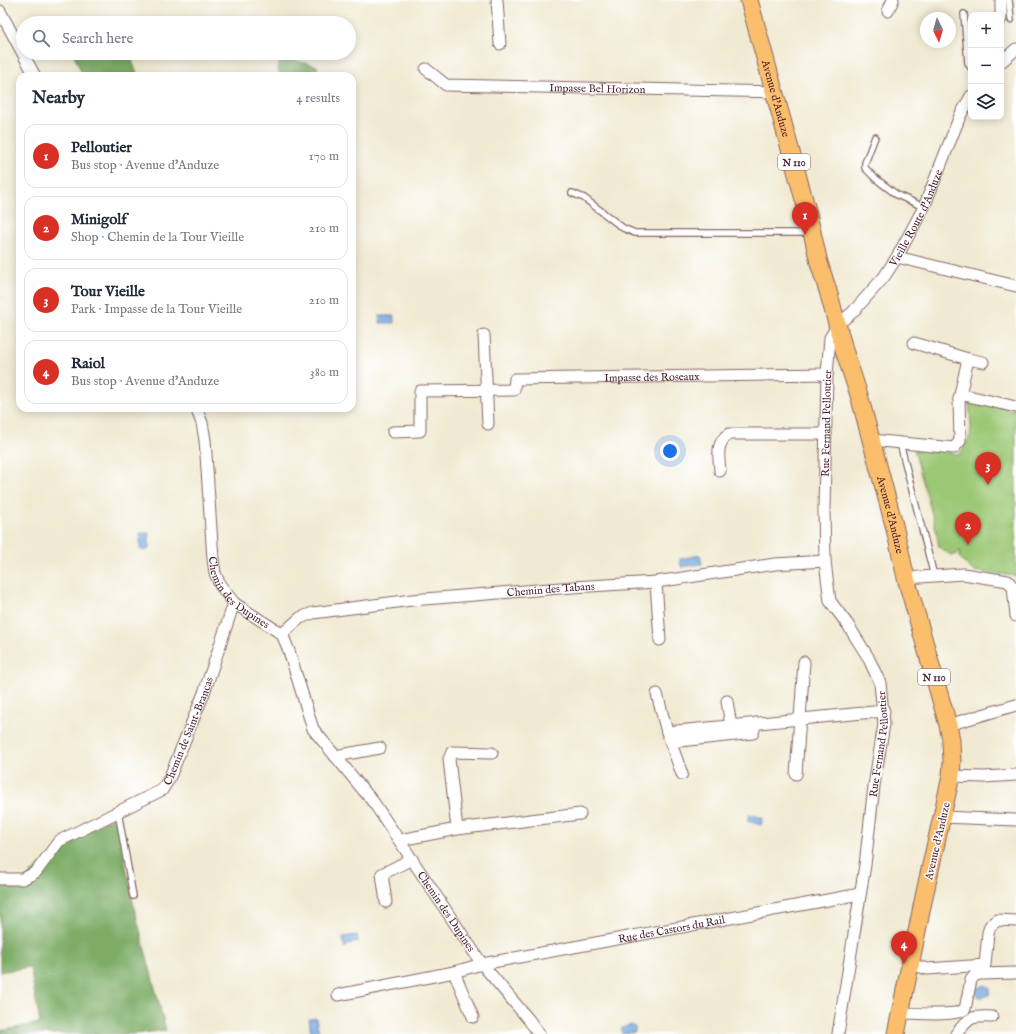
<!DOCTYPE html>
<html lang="en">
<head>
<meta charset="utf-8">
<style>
	:root { --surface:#fff; --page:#f2f2f3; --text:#1f2937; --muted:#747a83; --line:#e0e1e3; --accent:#d93025 }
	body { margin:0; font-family:"IM FELL English",serif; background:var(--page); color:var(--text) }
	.controls { position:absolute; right:12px; top:12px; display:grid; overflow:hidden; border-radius:8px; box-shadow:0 2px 10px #0003 }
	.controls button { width:36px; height:36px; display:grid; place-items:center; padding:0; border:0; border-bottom:1px solid var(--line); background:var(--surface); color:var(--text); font:20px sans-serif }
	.compass { position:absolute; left:920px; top:12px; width:36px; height:36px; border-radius:50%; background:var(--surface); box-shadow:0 2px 10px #0003; rotate:175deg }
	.you { position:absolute; left:670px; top:451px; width:14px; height:14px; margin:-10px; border:3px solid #fff; border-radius:50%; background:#1a73e8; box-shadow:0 0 0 6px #1a73e833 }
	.badge { display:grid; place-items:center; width:26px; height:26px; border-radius:50%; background:var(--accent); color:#fff; font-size:13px; font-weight:700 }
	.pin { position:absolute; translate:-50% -33px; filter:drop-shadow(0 1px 2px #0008) }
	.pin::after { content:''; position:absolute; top:21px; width:14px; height:12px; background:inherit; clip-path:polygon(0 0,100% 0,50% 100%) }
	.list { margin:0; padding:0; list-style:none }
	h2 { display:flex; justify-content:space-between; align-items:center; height:52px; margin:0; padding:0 16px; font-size:17px }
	h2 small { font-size:13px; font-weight:400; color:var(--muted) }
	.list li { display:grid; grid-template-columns:26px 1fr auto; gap:12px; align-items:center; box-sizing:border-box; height:64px; margin:0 8px 8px; padding:0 8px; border:1px solid var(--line); border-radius:12px }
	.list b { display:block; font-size:15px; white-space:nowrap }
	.list p { margin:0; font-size:13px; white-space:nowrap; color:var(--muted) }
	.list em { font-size:13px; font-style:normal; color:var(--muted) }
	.icon { flex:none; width:22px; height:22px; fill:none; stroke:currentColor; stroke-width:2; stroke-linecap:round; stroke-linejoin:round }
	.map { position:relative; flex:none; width:1016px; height:1034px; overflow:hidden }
	.search { position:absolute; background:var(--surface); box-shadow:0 2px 10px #0003; left:16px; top:16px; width:340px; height:44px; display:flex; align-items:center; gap:10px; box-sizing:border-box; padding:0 14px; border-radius:22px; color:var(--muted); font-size:15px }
	.panel { position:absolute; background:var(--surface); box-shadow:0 2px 10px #0003; left:16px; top:72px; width:340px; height:340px; border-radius:12px }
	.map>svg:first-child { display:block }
</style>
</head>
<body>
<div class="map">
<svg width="1016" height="1034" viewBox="0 0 1016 1034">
	<rect width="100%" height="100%" fill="#fff"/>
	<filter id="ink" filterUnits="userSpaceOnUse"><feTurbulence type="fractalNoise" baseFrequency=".025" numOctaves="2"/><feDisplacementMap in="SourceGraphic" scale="8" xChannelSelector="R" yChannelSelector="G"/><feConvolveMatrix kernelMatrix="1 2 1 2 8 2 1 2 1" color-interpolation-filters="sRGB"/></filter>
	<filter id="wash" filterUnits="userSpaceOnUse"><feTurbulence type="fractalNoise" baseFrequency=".012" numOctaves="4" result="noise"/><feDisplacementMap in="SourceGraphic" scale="16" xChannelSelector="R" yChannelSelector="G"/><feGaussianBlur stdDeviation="0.9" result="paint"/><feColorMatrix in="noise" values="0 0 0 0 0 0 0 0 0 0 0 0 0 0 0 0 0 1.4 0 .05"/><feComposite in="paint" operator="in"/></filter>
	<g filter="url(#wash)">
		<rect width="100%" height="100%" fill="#f1ead2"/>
		<!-- green -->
		<path fill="#9cc875" stroke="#737450" d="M 969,402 L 1000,405 L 1016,411 L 1016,576 L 973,571 L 960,558 L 960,550 L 956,555 L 951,555 L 939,547 L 935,525 L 914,450 C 929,448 944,452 958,454 L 959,456 L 970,436 L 971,427 Z"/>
		<!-- forest -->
		<path fill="#7dac66" stroke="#646648" d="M 73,53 L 129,53 L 138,76 L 83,76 Z
			M 280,57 L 317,66 L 318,76 L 280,76 L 278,69 Z
			M 116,816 L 134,907 L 166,1030 L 136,1034 L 0,1034 L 0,1031 L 40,1023 L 30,967 L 0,972 L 0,883 L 19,884 L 70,839 Z"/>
		<!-- water -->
		<path fill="#71a7df" stroke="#5e6385" d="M 379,316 L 394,316 L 394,323 L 380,323 Z
			M 140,533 L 149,533 L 149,549 L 145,551 L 140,549 Z
			M 700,555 L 702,564 L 681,567 L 680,559 Z
			M 750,814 L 763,818 L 761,825 L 747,821 Z
			M 357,935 L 358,942 L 347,944 L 347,947 L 344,947 L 343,937 Z
			M 984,985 L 990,987 L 989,995 L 984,997 L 978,997 L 976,994 L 976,989 Z
			M 316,1018 L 319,1032 L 311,1034 L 309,1019 Z
			M 631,1025 L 635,1027 L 635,1032 L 622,1034 L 621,1030 L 622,1028 Z"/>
	</g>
	<g filter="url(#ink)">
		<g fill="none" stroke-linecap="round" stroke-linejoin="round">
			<defs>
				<path id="lane" d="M 1009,0 L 1011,20
					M 964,14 L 968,63 L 971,68
					M 875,137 L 865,163 L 865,168 L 875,178 L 897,195 L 924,207
					M 572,193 L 584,198 L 623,228 L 635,233 L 810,233
					M 900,443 L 934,576
					M 118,812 L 133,896"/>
				<g id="street">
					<path d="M 497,0 L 500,44"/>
					<path d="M 0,11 L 35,76"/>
					<path d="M 888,11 L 893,0"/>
					<path d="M 1001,19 L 1001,0"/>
					<path d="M 1001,62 L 1016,49"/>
					<path id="s1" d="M 426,69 L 446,85 L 775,92"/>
					<path d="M 897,257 L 1016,286"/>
					<path d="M 484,335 L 488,424"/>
					<path d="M 914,343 L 968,359 L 959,399"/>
					<path d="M 968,359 L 983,362"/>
					<path id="s2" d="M 196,408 L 202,423 L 205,440 L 213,559 L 215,573 L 220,585 L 234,603 L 282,634 L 289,651 L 313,729 L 374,803 L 482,964 L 529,1020 L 539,1034"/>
					<path id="s3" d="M 393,432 L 420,431 L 420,391 L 514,390 L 515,379 L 827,374"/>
					<path d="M 871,440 L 954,448 L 960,441 L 959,399 L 964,395 L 1016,407"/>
					<path d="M 720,471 C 719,457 715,443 729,434 L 826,434"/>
					<path d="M 906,578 L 963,574 L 1008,581 L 1013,587 L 1016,616"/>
					<path d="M 656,582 L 660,640"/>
					<path id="s4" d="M 282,634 L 300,618 L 313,613 L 412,600 L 573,587 L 656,582 L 775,564 L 825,561"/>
					<path d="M 657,694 L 667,732 L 682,774"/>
					<path d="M 727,701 L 731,726"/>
					<path d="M 948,725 L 1016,705"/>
					<path d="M 667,732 L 884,711"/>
					<path d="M 671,742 L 753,733 L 756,723"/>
					<path d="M 335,756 L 380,748"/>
					<path d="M 796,774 L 804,662"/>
					<path d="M 951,776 L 984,777 L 1016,775"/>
					<path d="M 942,817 L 1016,820"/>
					<path d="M 457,829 L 449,759 L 452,752 L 492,753"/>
					<path d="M 400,840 L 457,829 L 580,814"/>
					<path id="s5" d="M 0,879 L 23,879 L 36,872 L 59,841 L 162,790 L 169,779 L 204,693 L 234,603"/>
					<path d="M 386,902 L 382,874 L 412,859"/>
					<path d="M 911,964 L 927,969 L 985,965 L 988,933 L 990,926 L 998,920 L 1016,921"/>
					<path d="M 454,972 L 473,1017"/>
					<path id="s6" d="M 338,995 L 454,972 L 482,964 L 860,894"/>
					<path d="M 901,1013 C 914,1013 956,1017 965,1009 L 971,980 L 975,975 L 981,974 L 1016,973"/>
					<path id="s7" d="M 838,1034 L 865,865 L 874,786 L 884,724 L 880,683 L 868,657 L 848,625 L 830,601 L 827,578 L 825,561 L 824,509 L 827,374 L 830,338 L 838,324 L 853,312 L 884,277 L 897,257 L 924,207 L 960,116 L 971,96"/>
					<path d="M 956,1034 C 970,1017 970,1016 992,1017"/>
				</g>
				<g id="primary">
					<path id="s8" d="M 749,0 L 808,214 L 819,263 L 828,291 L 845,353 L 859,395 L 894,525 L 906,578 L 948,725 L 951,740 L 952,761 L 951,776 L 925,892 L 896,1034"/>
				</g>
			</defs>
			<!-- lane casing -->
			<use href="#lane" stroke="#846665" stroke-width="8"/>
			<!-- street casing -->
			<use href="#street" stroke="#846665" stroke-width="13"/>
			<!-- primary casing -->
			<use href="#primary" stroke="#846665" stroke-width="19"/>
			<!-- lane -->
			<use href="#lane" stroke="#fff" stroke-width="5.5"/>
			<!-- street -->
			<use href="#street" stroke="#fff" stroke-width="11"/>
			<!-- primary -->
			<use href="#primary" stroke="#fabe6d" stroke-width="17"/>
		</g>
	</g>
	<g text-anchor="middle" stroke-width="3" stroke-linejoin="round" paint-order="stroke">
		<!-- shield labels -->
		<g fill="#fff" stroke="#80626b" stroke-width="1">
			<rect x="778" y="154" width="32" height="16" rx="3"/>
			<rect x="918" y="669" width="32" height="16" rx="3"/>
		</g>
		<g font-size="10" font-weight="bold" fill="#4a1f2b">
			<text x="794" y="166">N 110</text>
			<text x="934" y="681">N 110</text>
		</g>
		<!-- street labels -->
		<g font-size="11" fill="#4a1f2b" stroke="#fff">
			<text dy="4" stroke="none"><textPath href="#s1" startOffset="177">Impasse Bel Horizon</textPath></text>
			<text dy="4" stroke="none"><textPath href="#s8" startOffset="102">Avenue d'Anduze</textPath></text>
			<text dy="4" stroke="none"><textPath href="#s7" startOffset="864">Vieille Route d'Anduze</textPath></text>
			<text dy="4" stroke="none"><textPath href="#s3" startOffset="309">Impasse des Roseaux</textPath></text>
			<text dy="4" stroke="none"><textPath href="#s7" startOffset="629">Rue Fernand Pelloutier</textPath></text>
			<text dy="4" stroke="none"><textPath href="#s8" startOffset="534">Avenue d'Anduze</textPath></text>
			<text dy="4" stroke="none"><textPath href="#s4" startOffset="277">Chemin des Tabans</textPath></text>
			<text dy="4" stroke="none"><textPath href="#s2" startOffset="197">Chemin des Dupines</textPath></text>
			<text dy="4" stroke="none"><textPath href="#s5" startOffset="256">Chemin de Saint-Brancas</textPath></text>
			<text dy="4" stroke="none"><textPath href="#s7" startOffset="293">Rue Fernand Pelloutier</textPath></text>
			<text transform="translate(937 841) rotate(-77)" y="4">Avenue d'Anduze</text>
			<text dy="4" stroke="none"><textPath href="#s2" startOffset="586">Chemin des Dupines</textPath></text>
			<text dy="4" stroke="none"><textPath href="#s6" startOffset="340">Rue des Castors du Rail</textPath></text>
		</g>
	</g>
</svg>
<div class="controls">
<button>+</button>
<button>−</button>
<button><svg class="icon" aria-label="layers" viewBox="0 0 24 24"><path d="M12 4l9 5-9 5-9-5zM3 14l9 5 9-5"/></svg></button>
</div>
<svg class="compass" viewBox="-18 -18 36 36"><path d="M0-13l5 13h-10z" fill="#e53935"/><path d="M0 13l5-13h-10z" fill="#747a83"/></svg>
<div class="you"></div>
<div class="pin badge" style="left:805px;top:235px">1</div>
<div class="pin badge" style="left:968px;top:545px">2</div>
<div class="pin badge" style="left:988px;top:485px">3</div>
<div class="pin badge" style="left:904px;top:964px">4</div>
<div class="search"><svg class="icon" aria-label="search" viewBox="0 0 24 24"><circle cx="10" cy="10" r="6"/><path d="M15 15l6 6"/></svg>Search here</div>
<section class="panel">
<h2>Nearby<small>4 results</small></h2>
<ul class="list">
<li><span class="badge">1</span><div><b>Pelloutier</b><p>Bus stop · Avenue d'Anduze</p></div><em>170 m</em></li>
<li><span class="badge">2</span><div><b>Minigolf</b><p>Shop · Chemin de la Tour Vieille</p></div><em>210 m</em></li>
<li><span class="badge">3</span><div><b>Tour Vieille</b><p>Park · Impasse de la Tour Vieille</p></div><em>210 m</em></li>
<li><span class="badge">4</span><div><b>Raiol</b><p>Bus stop · Avenue d'Anduze</p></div><em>380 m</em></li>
</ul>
</section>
</div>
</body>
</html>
